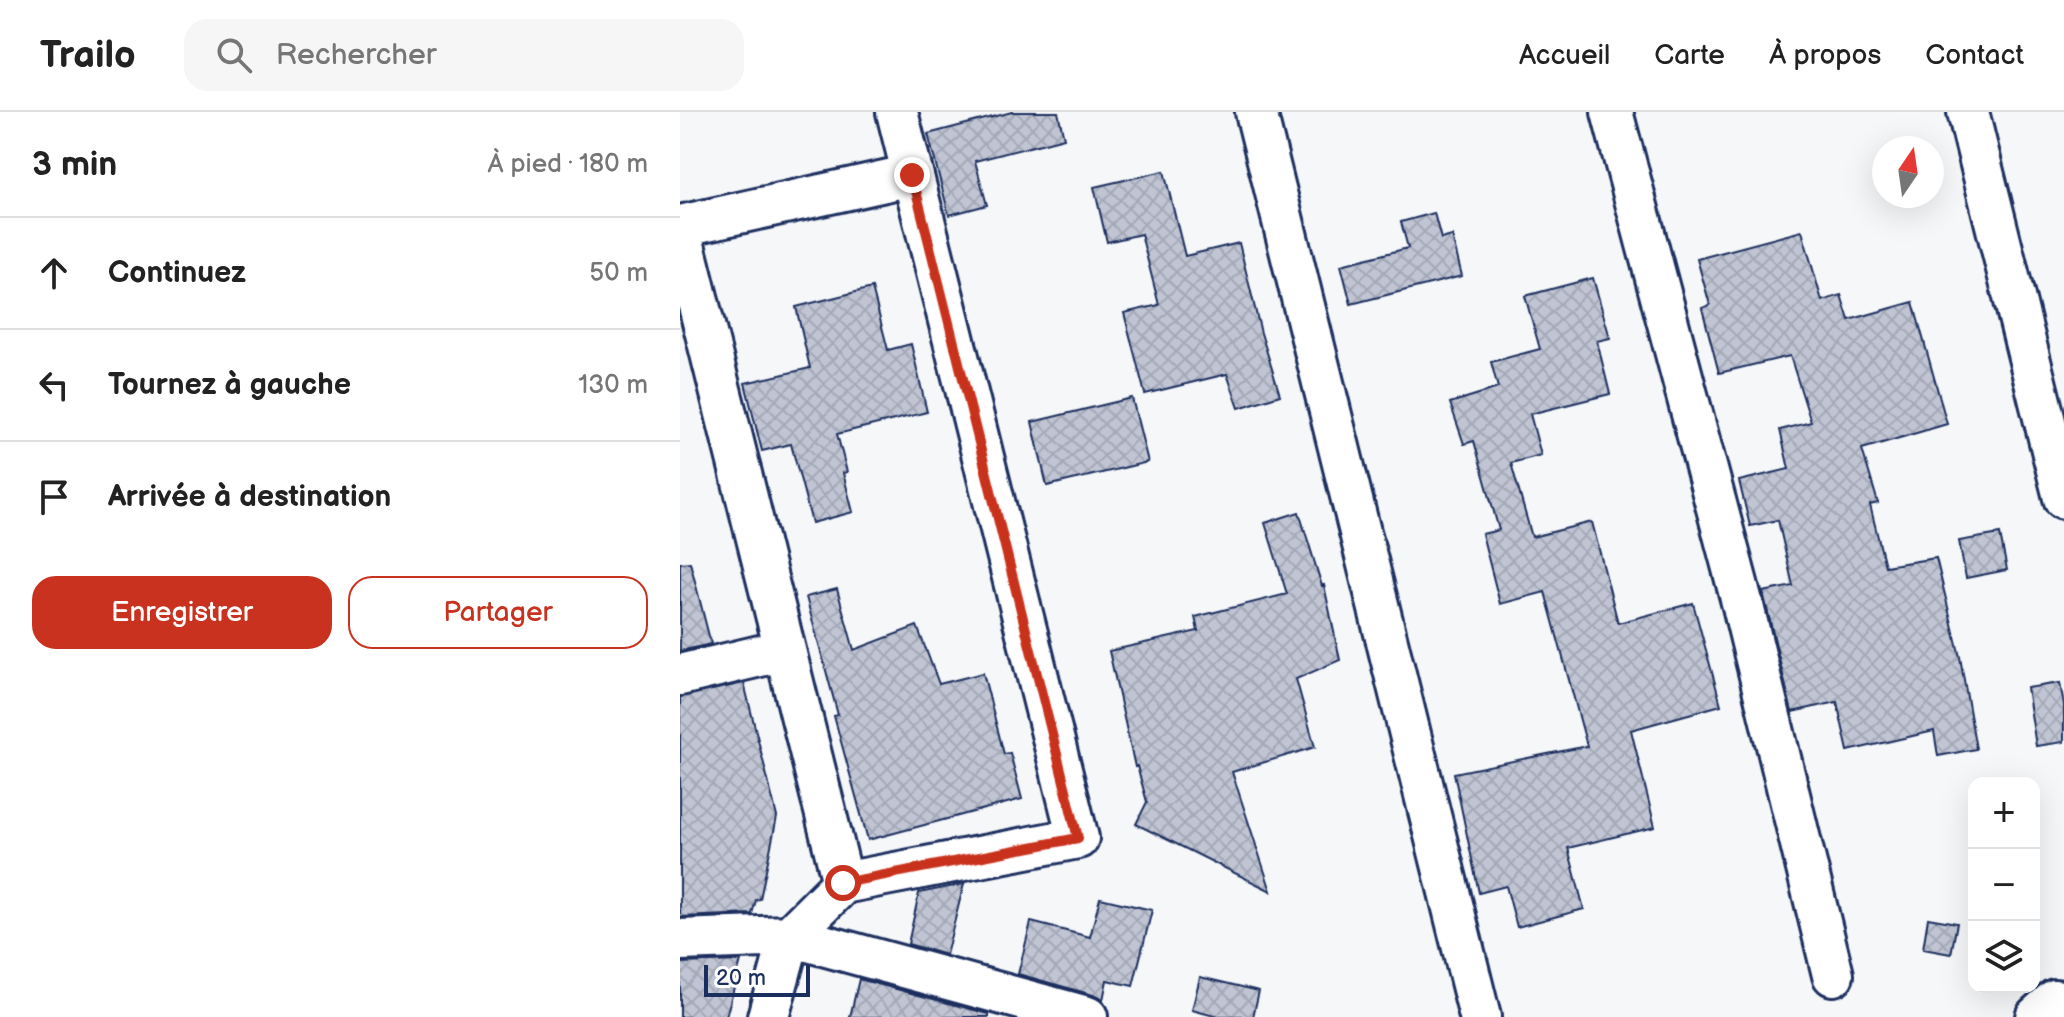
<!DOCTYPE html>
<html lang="fr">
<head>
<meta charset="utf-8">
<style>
	:root { --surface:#fff; --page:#f6f6f6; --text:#222; --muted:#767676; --line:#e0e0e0; --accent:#c8321e }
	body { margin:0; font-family:"Balsamiq Sans",sans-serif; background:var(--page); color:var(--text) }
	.controls { position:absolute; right:24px; bottom:24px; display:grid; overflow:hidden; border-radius:16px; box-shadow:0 8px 32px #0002 }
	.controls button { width:72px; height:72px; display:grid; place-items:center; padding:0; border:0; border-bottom:2px solid var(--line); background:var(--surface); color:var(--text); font:40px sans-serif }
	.compass { position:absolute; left:1192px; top:24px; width:72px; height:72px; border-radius:50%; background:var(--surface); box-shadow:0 8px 32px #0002; rotate:13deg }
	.scale { position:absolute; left:24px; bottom:20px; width:106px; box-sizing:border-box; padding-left:8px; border:4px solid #1b2f5e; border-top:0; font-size:22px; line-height:28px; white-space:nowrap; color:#1b2f5e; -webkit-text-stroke:6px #fff; paint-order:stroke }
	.stop { position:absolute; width:24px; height:24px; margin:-18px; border:6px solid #c8321e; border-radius:50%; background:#fff }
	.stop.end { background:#c8321e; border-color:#fff; box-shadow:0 2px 8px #0008 }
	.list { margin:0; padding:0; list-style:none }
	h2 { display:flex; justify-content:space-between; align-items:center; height:104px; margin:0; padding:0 32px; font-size:34px }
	h2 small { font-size:26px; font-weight:400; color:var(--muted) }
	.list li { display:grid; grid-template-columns:52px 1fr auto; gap:24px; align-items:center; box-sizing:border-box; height:112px; padding:0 32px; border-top:2px solid var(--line) }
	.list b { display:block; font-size:30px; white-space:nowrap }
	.list em { font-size:26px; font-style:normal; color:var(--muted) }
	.actions { display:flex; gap:16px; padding:24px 32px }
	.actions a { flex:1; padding:18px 0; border:2px solid var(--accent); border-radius:24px; text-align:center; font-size:28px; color:var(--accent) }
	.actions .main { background:var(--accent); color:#fff }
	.icon { flex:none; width:44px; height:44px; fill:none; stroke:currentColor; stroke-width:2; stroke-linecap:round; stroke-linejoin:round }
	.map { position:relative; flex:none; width:1384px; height:905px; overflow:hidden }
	header { display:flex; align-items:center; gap:48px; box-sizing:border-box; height:112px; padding:0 40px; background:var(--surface); border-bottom:2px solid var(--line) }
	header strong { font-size:38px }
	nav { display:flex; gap:44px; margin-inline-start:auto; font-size:28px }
	.search { width:560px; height:72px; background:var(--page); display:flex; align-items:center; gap:20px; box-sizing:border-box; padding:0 28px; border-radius:24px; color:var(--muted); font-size:30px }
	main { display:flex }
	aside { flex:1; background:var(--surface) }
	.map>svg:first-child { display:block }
</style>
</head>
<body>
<header>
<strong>Trailo</strong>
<div class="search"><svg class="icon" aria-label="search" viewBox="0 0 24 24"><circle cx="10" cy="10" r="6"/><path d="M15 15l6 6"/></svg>Rechercher</div>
<nav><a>Accueil</a><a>Carte</a><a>À propos</a><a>Contact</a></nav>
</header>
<main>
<aside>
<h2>3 min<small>À pied · 180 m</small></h2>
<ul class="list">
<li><svg class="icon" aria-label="ahead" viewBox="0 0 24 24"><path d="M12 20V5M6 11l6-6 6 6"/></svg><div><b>Continuez</b></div><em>50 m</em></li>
<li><svg class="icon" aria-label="left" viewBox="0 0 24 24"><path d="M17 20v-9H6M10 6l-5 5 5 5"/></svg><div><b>Tournez à gauche</b></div><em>130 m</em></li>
<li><svg class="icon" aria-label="arrive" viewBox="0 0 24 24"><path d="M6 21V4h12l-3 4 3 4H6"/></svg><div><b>Arrivée à destination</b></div></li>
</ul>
<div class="actions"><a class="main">Enregistrer</a><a>Partager</a></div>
</aside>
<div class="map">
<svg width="1384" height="905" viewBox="0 0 1384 905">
	<defs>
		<pattern id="building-cross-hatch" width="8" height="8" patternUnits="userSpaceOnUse" patternTransform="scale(2)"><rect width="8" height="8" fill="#c0c4d3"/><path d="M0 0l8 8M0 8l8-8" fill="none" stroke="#a4a9b8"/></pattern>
	</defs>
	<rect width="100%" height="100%" fill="#f6f7f9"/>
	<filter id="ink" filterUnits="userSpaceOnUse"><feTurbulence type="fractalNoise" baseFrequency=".0125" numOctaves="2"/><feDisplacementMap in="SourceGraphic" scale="16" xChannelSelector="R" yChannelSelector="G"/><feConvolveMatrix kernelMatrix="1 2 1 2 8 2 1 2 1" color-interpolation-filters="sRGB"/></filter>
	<g filter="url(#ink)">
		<!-- building -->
		<path fill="url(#building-cross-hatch)" stroke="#1b2f5e" stroke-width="2" d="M 332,0 L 378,0 L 384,26 L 295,49 L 307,93 L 269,103 L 248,22 Z
			M 484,59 L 505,144 L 559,131 L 581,221 L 600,283 L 559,296 L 547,262 L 465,282 L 444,201 L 479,193 L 461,122 L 427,130 L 414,75 Z
			M 754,101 L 761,127 L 772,124 L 782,164 L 671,192 L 661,153 L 728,136 L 721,110 Z
			M 1122,119 L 1142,189 L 1161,183 L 1169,208 L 1233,190 L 1267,312 L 1182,337 L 1198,391 L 1190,393 L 1205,454 L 1256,446 L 1280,545 L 1296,637 L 1258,644 L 1254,619 L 1168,639 L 1157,590 L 1112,600 L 1083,480 L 1113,474 L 1098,408 L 1070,414 L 1059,369 L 1109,357 L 1100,318 L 1131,310 L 1110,244 L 1039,261 L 1022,196 L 1030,193 L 1017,147 Z
			M 913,166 L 930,226 L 917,229 L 930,282 L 850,302 L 861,343 L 831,351 L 852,425 L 912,410 L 938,511 L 1013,491 L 1041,593 L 951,618 L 975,715 L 888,736 L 904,797 L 837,815 L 826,774 L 799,781 L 774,661 L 907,634 L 865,480 L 820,492 L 802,422 L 819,418 L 794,329 L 784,332 L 770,291 L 818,276 L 811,250 L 860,237 L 845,184 Z
			M 192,176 L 208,238 L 231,232 L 247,300 L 157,322 L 167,360 L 163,361 L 173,400 L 132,411 L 111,332 L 82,339 L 65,271 L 130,256 L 116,195 Z
			M 452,286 L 468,350 L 367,374 L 352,310 Z
			M 619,400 L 642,474 L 644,473 L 660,548 L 616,567 L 635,635 L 552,660 L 591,779 L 456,712 L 467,690 L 457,654 L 455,655 L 429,539 L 518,519 L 515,505 L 607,482 L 585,411 Z
			M 1320,422 L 1327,458 L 1286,466 L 1279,429 Z
			M 10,450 L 31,532 L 0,539 L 0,451 Z
			M 157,477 L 174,538 L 237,514 L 259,572 L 303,561 L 324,642 L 330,641 L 342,687 L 188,728 L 154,604 L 158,603 L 126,485 Z
			M 64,571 L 97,705 L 80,787 L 76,788 L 72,802 L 0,805 L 0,585 Z
			M 1380,571 L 1384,593 L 1384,630 L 1356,634 L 1347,576 Z
			M 284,772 L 266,843 L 228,832 L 239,781 Z
			M 420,786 L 472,798 L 453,874 L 427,868 L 423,888 L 413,883 L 338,862 L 351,810 L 410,825 Z
			M 1248,806 L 1277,811 L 1271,842 L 1243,837 Z
			M 61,849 L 46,905 L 0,905 L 0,851 Z
			M 520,865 L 579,879 L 573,905 L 538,905 L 512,898 Z
			M 179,867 L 309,902 L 309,905 L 170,905 Z"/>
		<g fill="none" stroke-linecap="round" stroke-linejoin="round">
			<defs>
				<path id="street" d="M 576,0 L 800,905
					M 932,0 L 1063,494 L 1153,863
					M 1288,0 L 1384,386
					M 0,114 L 232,63
					M 0,117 L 163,771
					M 0,563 L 105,538
					M 0,828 L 110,824 L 163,771 L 398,726 L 217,0
					M 88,905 L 110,824 L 407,905
					M 1356,905 L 1375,888 L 1384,890"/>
			</defs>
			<!-- street casing -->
			<use href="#street" stroke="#1b2f5e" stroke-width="46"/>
			<!-- street -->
			<use href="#street" stroke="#fff" stroke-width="40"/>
		</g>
	</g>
	<g fill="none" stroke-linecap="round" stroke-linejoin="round" filter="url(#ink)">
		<!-- route -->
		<path stroke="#c8321e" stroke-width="10" d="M 163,771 L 398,726 L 232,63"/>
	</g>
</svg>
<div class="controls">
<button>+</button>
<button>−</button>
<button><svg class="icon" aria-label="layers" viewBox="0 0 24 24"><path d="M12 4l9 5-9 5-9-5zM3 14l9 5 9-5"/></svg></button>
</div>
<svg class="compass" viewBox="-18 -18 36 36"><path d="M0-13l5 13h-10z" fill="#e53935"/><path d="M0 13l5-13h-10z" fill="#767676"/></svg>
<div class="scale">20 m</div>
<div class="stop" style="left:163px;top:771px"></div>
<div class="stop end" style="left:232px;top:63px"></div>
</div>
</main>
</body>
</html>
